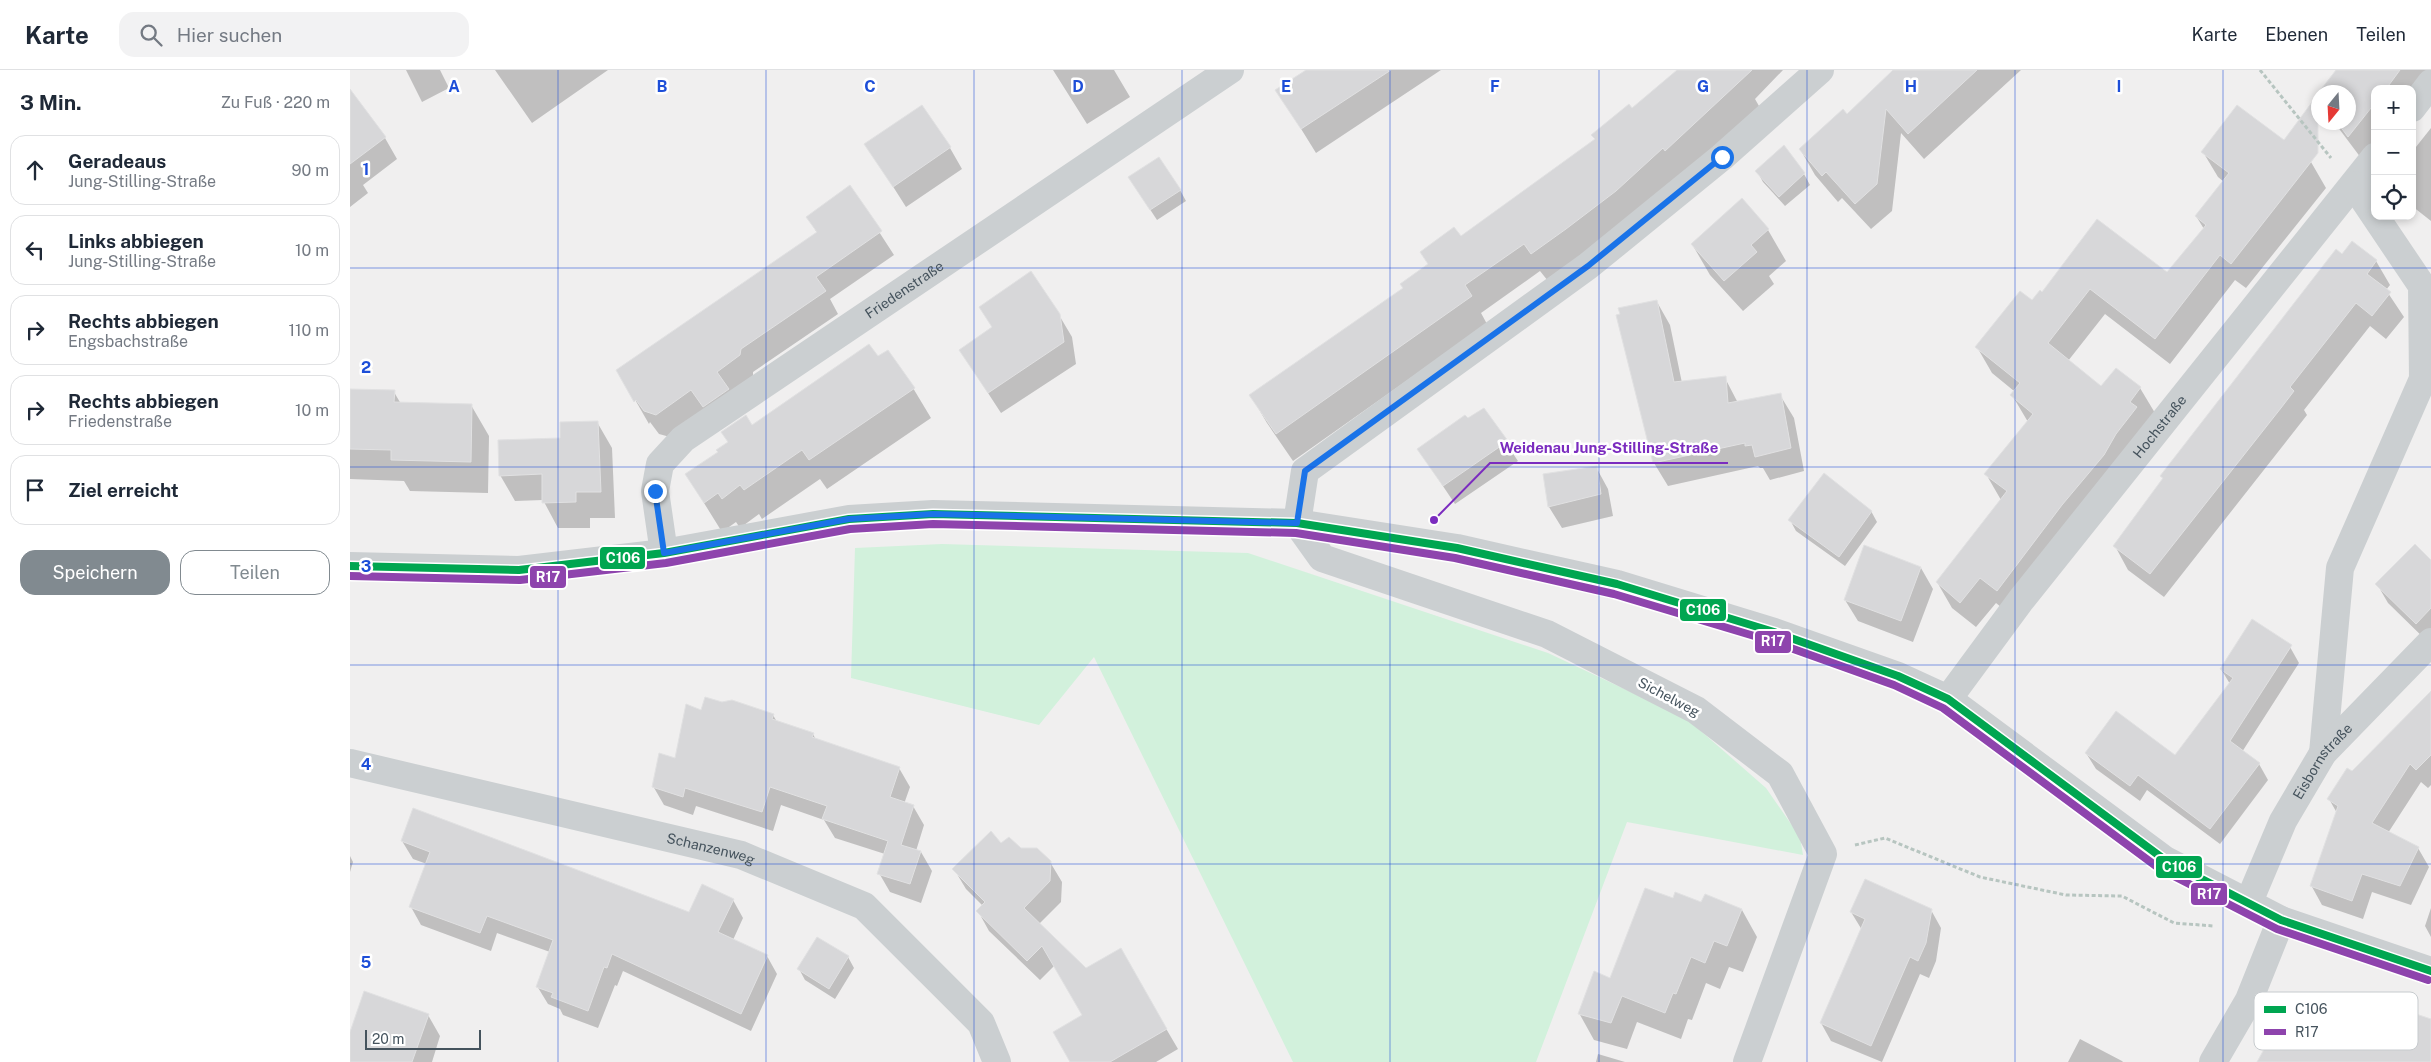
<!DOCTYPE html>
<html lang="de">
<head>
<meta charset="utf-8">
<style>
	:root { --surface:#fff; --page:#f2f2f3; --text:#1f2937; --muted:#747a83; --line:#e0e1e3; --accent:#818a90 }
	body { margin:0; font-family:"Public Sans",sans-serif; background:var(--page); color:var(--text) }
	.controls { position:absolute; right:15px; top:15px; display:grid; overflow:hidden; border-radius:10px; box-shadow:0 2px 8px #0003 }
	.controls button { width:45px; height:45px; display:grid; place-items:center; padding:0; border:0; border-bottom:1px solid var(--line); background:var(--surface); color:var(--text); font:25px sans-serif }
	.compass { position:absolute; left:1961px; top:15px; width:45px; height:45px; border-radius:50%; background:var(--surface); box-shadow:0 2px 8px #0003; rotate:198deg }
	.scale { position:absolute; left:15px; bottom:12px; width:116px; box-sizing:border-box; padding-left:5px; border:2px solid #45535d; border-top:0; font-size:14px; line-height:18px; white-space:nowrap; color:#45535d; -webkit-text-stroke:4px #fff; paint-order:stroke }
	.stop { position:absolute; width:15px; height:15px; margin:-11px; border:4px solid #1a73e8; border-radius:50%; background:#fff }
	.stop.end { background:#1a73e8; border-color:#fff; box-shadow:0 1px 5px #0008 }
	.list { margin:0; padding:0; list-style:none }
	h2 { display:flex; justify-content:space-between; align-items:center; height:65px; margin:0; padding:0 20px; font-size:21px }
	h2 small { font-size:16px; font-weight:400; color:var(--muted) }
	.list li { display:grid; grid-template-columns:32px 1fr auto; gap:15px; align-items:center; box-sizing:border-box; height:70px; margin:0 10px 10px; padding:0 10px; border:1px solid var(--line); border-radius:15px }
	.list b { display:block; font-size:19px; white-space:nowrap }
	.list p { margin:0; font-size:16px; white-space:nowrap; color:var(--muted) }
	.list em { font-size:16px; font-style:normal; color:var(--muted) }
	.actions { display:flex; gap:10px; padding:15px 20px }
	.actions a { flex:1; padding:11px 0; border:1px solid var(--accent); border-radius:15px; text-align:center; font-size:18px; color:var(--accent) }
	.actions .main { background:var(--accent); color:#fff }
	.icon { flex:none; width:28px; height:28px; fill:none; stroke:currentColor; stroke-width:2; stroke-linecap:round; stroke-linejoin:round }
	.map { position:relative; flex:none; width:2081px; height:992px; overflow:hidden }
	header { display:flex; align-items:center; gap:30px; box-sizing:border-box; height:70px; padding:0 25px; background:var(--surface); border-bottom:1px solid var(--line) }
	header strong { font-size:24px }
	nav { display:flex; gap:28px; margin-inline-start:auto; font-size:18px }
	.search { width:350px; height:45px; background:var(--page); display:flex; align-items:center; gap:12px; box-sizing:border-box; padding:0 18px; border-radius:15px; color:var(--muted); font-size:19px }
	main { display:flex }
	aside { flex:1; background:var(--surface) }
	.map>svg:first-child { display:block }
</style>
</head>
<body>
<header>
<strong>Karte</strong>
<div class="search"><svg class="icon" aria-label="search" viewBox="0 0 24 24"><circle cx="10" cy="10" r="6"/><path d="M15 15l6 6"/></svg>Hier suchen</div>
<nav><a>Karte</a><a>Ebenen</a><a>Teilen</a></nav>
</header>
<main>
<aside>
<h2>3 Min.<small>Zu Fuß · 220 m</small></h2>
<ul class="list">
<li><svg class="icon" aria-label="ahead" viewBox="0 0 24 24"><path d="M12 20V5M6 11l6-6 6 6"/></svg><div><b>Geradeaus</b><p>Jung-Stilling-Straße</p></div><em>90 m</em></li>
<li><svg class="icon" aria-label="left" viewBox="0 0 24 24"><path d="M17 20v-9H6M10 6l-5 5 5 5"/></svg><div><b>Links abbiegen</b><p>Jung-Stilling-Straße</p></div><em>10 m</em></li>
<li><svg class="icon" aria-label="right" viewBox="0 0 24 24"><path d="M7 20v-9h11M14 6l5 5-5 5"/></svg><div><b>Rechts abbiegen</b><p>Engsbachstraße</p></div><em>110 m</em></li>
<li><svg class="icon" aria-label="right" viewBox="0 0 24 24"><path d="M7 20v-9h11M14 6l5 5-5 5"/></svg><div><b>Rechts abbiegen</b><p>Friedenstraße</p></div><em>10 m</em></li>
<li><svg class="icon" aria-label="arrive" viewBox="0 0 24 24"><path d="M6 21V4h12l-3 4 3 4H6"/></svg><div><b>Ziel erreicht</b></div></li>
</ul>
<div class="actions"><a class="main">Speichern</a><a>Teilen</a></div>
</aside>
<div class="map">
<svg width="2081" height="992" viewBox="0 0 2081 992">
	<rect width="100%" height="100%" fill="#f0efef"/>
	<!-- green -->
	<path fill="#d2f1dc" d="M 592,474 L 898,483 L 1198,583 L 1336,648 L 1416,718 L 1450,767 L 1453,785 L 1277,752 L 1186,992 L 943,992 L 744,587 L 689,655 L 501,608 L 505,478 Z"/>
	<!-- shadow -->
	<path fill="#0003" d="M 56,0 L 90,0 L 99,18 L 72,32 Z
		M 145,0 L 258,0 L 182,53 Z
		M 703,0 L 764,0 L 780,27 L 737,54 Z
		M 958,0 L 1091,0 L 966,83 L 927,20 Z
		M 1329,0 L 1433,0 L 1405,29 L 1409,36 L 1331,108 L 1198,211 L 1190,201 L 1131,243 L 1137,254 L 943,391 L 917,353 L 901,326 L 1054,219 L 1110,167 L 1245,70 L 1243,65 L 1282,40 Z
		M 1542,0 L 1671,0 L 1574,89 L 1551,63 L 1542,141 L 1521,159 L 1492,128 L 1488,132 L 1465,105 L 1450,79 L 1497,45 L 1543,2 Z
		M 1988,0 L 2080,0 L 2062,19 L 2025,19 L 2025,70 L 2011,88 L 1984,52 L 1998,52 L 1998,22 L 1971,22 Z
		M 0,34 L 35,68 L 47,89 L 13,115 L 18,123 L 0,137 Z
		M 1887,36 L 1961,92 L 1976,118 L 1896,218 L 1885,210 L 1820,294 L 1755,244 L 1718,291 L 1751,318 L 1790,318 L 1805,343 L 1662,546 L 1646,533 L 1626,557 L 1602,538 L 1587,512 L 1651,430 L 1636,404 L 1678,352 L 1662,325 L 1664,321 L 1642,303 L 1627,277 L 1692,223 L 1817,203 L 1854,159 L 1846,146 L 1874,112 L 1868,107 L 1853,82 Z
		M 2081,58 L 2081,151 L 2062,136 L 2062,82 Z
		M 516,74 L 600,78 L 612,99 L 556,137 Z
		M 1407,101 L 1454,104 L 1460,115 L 1435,136 L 1413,112 Z
		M 500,117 L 544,185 L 480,229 L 488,244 L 403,302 L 403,308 L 320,367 L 309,364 L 300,352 L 299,354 L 268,300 L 467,163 L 458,147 Z
		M 786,118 L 830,120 L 836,131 L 807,150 Z
		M 1392,130 L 1418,160 L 1436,191 L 1419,206 L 1424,214 L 1393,241 L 1360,205 L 1342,174 Z
		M 1992,186 L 2026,191 L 2040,215 L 2036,220 L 2054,247 L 2036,269 L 2020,256 L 1954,340 L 1957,345 L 1814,527 L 1778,500 L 1765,476 L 1813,409 L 1811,406 Z
		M 1307,232 L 1320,255 L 1332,313 L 1375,308 L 1388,333 L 1430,325 L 1444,348 L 1454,401 L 1420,410 L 1413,398 L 1410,398 L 1408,396 L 1318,416 L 1304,393 L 1271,245 Z
		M 630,237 L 709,245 L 722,267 L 726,294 L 651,343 L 610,280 L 643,258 Z
		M 527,288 L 563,318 L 581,348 L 477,419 L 470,409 L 412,449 L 409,444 L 390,458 L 386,452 L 372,462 L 336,404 L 369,383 L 402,357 Z
		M 0,320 L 44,322 L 51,334 L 121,335 L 139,366 L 138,423 L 60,421 L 54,411 L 0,409 Z
		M 1133,339 L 1168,391 L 1105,434 L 1068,379 Z
		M 247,352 L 262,378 L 265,448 L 240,448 L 240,458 L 208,458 L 193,430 L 165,431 L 150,405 L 212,369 Z
		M 1246,397 L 1258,419 L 1263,446 L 1212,458 L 1199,437 Z
		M 1521,441 L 1527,452 L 1495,496 L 1446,461 L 1440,450 Z
		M 2081,490 L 2081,575 L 2038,533 L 2027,514 Z
		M 1571,498 L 1583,519 L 1563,572 L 1508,551 L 1495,530 Z
		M 1940,577 L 1949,593 L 1892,682 L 1909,694 L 1918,710 L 1870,774 L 1797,720 L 1790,731 L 1746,699 L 1736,683 L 1825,686 L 1880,614 L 1871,599 Z
		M 2081,622 L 2081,715 L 2078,718 L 2071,712 L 2038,763 L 2068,778 L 2079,797 L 2061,835 L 2022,822 L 2013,849 L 1972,835 L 1961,815 L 1987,743 L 1979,729 Z
		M 352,642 L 423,645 L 427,652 L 463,664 L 466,670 L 549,698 L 560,717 L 554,734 L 563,736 L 574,755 L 566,781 L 571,782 L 582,801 L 571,833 L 540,822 L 529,803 L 535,784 L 485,768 L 474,750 L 431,735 L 423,761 L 346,736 L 343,745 L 314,735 L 303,716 L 326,690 Z
		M 52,771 L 340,844 L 383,830 L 393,848 L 383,870 L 417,886 L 427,904 L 401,961 L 273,901 L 267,916 L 265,915 L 248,958 L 213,945 L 210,939 L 198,934 L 187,916 L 200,882 L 147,863 L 141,881 L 71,855 L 61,837 L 77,794 L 63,789 Z
		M 651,775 L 671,780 L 700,792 L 712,812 L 711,832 L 689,854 L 736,899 L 770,880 L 828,979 L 806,992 L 721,992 L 734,945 L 705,895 L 690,910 L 639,861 L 628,841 L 633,836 L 616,819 L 604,799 Z
		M 0,786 L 3,792 L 0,802 Z
		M 1356,826 L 1392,840 L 1407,867 L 1393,902 L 1379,897 L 1370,919 L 1356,913 L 1342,950 L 1338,949 L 1331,969 L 1287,952 L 1277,979 L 1244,970 L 1229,943 L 1261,910 L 1323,830 L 1352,833 Z
		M 2081,838 L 2081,867 L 2075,856 Z
		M 1581,840 L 1591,858 L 1586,891 L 1579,908 L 1570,904 L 1532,992 L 1481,971 L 1471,953 L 1512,860 L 1501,842 Z
		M 498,887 L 504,898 L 485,929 L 455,910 L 449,899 Z
		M 78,945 L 90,966 L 82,992 L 0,992 L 0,966 Z
		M 1730,969 L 1772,991 L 1773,992 L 1718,992 Z
		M 1248,984 L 1275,992 L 1246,992 Z"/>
	<!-- building -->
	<path fill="#d7d7d9" stroke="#e1e1e2" d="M 956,0 L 1041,0 L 951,59 L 925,20 Z
		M 1327,0 L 1402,0 L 1315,81 L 1313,78 L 1266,121 L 1216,159 L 1181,184 L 1174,174 L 1115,215 L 1122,226 L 926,364 L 899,325 L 1053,218 L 1050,214 L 1078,194 L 1070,182 L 1104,157 L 1111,166 L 1245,69 L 1241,65 L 1279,34 L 1282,38 Z
		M 1543,0 L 1627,0 L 1558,64 L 1536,39 L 1527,114 L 1505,134 L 1476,102 L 1472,106 L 1449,79 L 1493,39 L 1497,44 Z
		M 1986,0 L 2050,0 L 2036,19 L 2025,19 L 2025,33 L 1998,67 L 1987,52 L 1998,52 L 1998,22 L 1969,22 Z
		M 0,19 L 36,67 L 0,94 Z
		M 1968,24 L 1968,83 L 1881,194 L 1870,185 L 1805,269 L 1740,219 L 1698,273 L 1751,316 L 1766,298 L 1791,317 L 1780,332 L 1787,337 L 1766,364 L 1754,385 L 1712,435 L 1647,521 L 1630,508 L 1610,533 L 1586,512 L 1657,421 L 1634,404 L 1683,344 L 1660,325 L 1670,313 L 1625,277 L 1670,221 L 1682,230 L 1690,220 L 1692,222 L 1747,149 L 1817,202 L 1856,155 L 1845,146 L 1879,103 L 1851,82 L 1887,35 L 1934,70 Z
		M 572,35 L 601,77 L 543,117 L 514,74 Z
		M 1434,75 L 1455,103 L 1429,127 L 1405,101 Z
		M 809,87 L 831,120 L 800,140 L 778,107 Z
		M 500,115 L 532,161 L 466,207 L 476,221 L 391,279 L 390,285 L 367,302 L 379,319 L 353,337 L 341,320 L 306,345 L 294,341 L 286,330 L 284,332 L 266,300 L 467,162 L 456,147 Z
		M 1392,128 L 1419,159 L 1401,175 L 1407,182 L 1374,211 L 1341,174 Z
		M 2002,171 L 2027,190 L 2017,204 L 2041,222 L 2022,246 L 2006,233 L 1940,317 L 1944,321 L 1931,338 L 1800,504 L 1763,476 L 1813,408 L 1810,406 L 1986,179 L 1992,184 Z
		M 681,201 L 710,244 L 714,272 L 638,323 L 609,280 L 642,257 L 629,237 Z
		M 1307,230 L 1324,312 L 1376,306 L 1378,333 L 1431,323 L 1441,378 L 1405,387 L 1402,375 L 1395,376 L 1395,373 L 1303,393 L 1266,245 L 1270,244 L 1268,238 Z
		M 519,274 L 528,286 L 538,280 L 565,318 L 459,390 L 452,380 L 394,420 L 390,415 L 372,429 L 368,423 L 354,433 L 335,404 L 368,382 L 366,380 L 378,372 L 371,362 L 396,345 L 402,355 Z
		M 0,319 L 45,320 L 44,332 L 122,334 L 121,392 L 41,390 L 41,380 L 0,379 Z
		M 1134,338 L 1158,371 L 1093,416 L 1067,379 L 1115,345 L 1118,348 Z
		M 248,351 L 251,422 L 226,422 L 226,432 L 192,433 L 192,404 L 149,406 L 148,370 L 210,368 L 210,352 Z
		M 1247,396 L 1251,424 L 1198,437 L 1193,404 Z
		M 1474,403 L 1522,441 L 1489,487 L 1438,450 Z
		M 2065,474 L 2081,490 L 2081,538 L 2066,554 L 2025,514 Z
		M 1514,475 L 1571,497 L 1551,551 L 1494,530 Z
		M 1902,549 L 1942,575 L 1880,671 L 1910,693 L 1860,759 L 1788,705 L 1780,716 L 1735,683 L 1766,641 L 1825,685 L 1883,608 L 1870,599 Z
		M 2081,621 L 2081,685 L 2066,700 L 2060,694 L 2022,753 L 2069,777 L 2050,816 L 2012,804 L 2002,831 L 1960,816 L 1988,736 L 1977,729 L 1997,698 L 2002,701 Z
		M 355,627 L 372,632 L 382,630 L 424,644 L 422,649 L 464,663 L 462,667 L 550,697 L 540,727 L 564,735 L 551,775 L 571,781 L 560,814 L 527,804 L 538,771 L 472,749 L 477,736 L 420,717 L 412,742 L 335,718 L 333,727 L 302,717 L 309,683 L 325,688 L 336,634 L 351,640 Z
		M 63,738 L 339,842 L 352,814 L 384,829 L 368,862 L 418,885 L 391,944 L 262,884 L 257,898 L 254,897 L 238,941 L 201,927 L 203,923 L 186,917 L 203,870 L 137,846 L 130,863 L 59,837 L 80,782 L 51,771 Z
		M 641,761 L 651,773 L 659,767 L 671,778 L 687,778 L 701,791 L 700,811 L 674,838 L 736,898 L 771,878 L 817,959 L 760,992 L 720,992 L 703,962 L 732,945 L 692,876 L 677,891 L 626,841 L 635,832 L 602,799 Z
		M 1515,809 L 1582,839 L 1576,873 L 1568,891 L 1560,887 L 1521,976 L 1470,953 L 1515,849 L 1500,842 Z
		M 1295,818 L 1323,828 L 1325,822 L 1351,832 L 1355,824 L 1392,839 L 1377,876 L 1364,871 L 1355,893 L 1341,887 L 1326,924 L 1323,923 L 1315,943 L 1272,926 L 1261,953 L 1228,944 L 1244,901 L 1260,908 Z
		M 467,867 L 499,886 L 479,919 L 447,899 Z
		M 14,921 L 79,944 L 62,992 L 0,992 L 0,962 Z
		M 2015,927 L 2081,949 L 2081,992 L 1907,992 L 1934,943 L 1998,979 Z"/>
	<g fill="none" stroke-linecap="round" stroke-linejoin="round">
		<!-- path -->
		<path stroke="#b7c5c0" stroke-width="3" stroke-dasharray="4 2.5" stroke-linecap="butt" d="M 1910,0 L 1981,88
			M 1505,775 L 1535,768 L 1630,807 L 1716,825 L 1772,826 L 1824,853 L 1864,856"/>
		<!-- minor -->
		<g stroke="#cbcfd1" stroke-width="28">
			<path d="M 2062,38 L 2081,13"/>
			<path id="s1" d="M 314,483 L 305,421 L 310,394 L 333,369 L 880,0"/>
			<path d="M 0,496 L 169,500 L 314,483 L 499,449 L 583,444 L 947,453 L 1107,478 L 1267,514 L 1424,562 L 1548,606 L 1598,629 L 1815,790 L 1931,850 L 2081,901"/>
			<path id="s2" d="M 1598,629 L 1671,530 L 2025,87"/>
			<path d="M 1973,683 L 1990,498 L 2073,309 L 2072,216 L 2004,115"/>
			<path id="s3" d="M 0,693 L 391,785 L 514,836 L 631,953 L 647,992"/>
			<path id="s4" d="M 1898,834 L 1933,751 L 1973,683 L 2081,572"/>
			<path d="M 1397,992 L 1473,784 L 1430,704 L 1346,640 L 1197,564 L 972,488 L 947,453 L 955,401 L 1238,196 L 1372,87 L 1470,0"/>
			<path d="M 1863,992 L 1899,930 L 1931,850"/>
		</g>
		<defs>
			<path id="bus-1" d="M 0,496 L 169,500 L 314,483 L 499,449 L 583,444 L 947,453 L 1107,478 L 1267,514 L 1424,562 L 1548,606 L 1598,629 L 1815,790 L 1931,850 L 2081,901"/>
			<path id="bus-2" d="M 0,506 L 170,510 L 316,493 L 500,459 L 583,454 L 946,463 L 1105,488 L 1264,524 L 1421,571 L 1544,615 L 1593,638 L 1810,799 L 1927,859 L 2078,910"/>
		</defs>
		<!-- bus-1 casing -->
		<use href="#bus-1" stroke="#fff" stroke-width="11"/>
		<!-- bus-2 casing -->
		<use href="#bus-2" stroke="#fff" stroke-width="11"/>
		<!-- bus-1 -->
		<use href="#bus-1" stroke="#00a651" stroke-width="8"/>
		<!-- bus-2 -->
		<use href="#bus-2" stroke="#8e44ad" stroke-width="8"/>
	</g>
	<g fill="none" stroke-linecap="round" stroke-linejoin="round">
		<!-- route -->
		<path stroke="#1a73e8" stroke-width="6" d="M 305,421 L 314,483 L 499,449 L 583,444 L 947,453 L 955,401 L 1238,196 L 1372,87"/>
	</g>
	<!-- grid -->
	<path fill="none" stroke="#1d4ed8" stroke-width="1" stroke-opacity="0.55" d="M 208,0 L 208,992M 416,0 L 416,992M 624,0 L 624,992M 832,0 L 832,992M 1040,0 L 1040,992M 1249,0 L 1249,992M 1457,0 L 1457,992M 1665,0 L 1665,992M 1873,0 L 1873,992M 0,198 L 2081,198M 0,397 L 2081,397M 0,595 L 2081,595M 0,794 L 2081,794"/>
	<g text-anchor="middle" stroke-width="5" stroke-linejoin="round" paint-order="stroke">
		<!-- street labels -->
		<g font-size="14" fill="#45535d" stroke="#fff">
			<text dy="5" stroke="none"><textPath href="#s1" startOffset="391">Friedenstraße</textPath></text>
			<text dy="5" stroke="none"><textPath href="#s2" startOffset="345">Hochstraße</textPath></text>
			<text transform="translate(1319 627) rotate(28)" y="5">Sichelweg</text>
			<text dy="5" stroke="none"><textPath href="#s4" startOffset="162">Eisbornstraße</textPath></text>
			<text dy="5" stroke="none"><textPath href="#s3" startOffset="371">Schanzenweg</textPath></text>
		</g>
	</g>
	<!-- legend -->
	<rect x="1904" y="922" width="164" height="58" rx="8" fill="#fff" stroke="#c7cbce" stroke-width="1"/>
	<rect x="1914" y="936" width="22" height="7" fill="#00a651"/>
	<rect x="1914" y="959" width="22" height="6" fill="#8e44ad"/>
	<g font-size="14" fill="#45535d">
		<text x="1945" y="944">C106</text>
		<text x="1945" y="967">R17</text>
	</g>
	<g font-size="16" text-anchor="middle" font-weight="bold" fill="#1d4ed8" stroke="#fff" stroke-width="5" stroke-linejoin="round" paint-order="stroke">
		<text x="104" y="22">A</text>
		<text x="312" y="22">B</text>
		<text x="520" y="22">C</text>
		<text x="728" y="22">D</text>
		<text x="936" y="22">E</text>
		<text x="1145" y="22">F</text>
		<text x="1353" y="22">G</text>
		<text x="1561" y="22">H</text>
		<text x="1769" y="22">I</text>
		<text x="16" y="105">1</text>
		<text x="16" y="303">2</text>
		<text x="16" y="502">3</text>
		<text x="16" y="700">4</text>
		<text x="16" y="898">5</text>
	</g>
	<!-- callouts -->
	<path fill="none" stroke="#7b2cbf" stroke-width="2" d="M1084 450L1140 393H1378"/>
	<circle fill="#7b2cbf" stroke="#fff" stroke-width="2" cx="1084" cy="450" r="5"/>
	<g font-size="15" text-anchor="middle" font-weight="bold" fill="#7b2cbf" stroke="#fff" stroke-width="5" stroke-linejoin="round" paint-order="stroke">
		<text x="1259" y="383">Weidenau Jung-Stilling-Straße</text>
	</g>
	<g stroke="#fff" stroke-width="2">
		<rect x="249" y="476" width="47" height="24" rx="5" fill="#00a651"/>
		<rect x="179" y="495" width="38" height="24" rx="5" fill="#8e44ad"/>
		<rect x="1329" y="528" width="48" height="24" rx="5" fill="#00a651"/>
		<rect x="1404" y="560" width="38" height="24" rx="5" fill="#8e44ad"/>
		<rect x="1805" y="785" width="48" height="24" rx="5" fill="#00a651"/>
		<rect x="1840" y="812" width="38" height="24" rx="5" fill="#8e44ad"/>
	</g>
	<g font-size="14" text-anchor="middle" font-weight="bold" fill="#fff">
		<text x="273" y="493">C106</text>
		<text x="198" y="512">R17</text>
		<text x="1353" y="545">C106</text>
		<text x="1423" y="576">R17</text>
		<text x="1829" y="802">C106</text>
		<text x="1859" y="829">R17</text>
	</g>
</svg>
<div class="controls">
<button>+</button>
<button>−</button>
<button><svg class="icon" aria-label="locate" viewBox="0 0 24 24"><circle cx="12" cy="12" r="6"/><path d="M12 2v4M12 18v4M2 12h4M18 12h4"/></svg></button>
</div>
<svg class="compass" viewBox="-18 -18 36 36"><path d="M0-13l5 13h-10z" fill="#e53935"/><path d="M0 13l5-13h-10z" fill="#747a83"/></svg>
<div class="scale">20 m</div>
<div class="stop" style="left:1372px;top:87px"></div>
<div class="stop end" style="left:305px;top:421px"></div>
</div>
</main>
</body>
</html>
